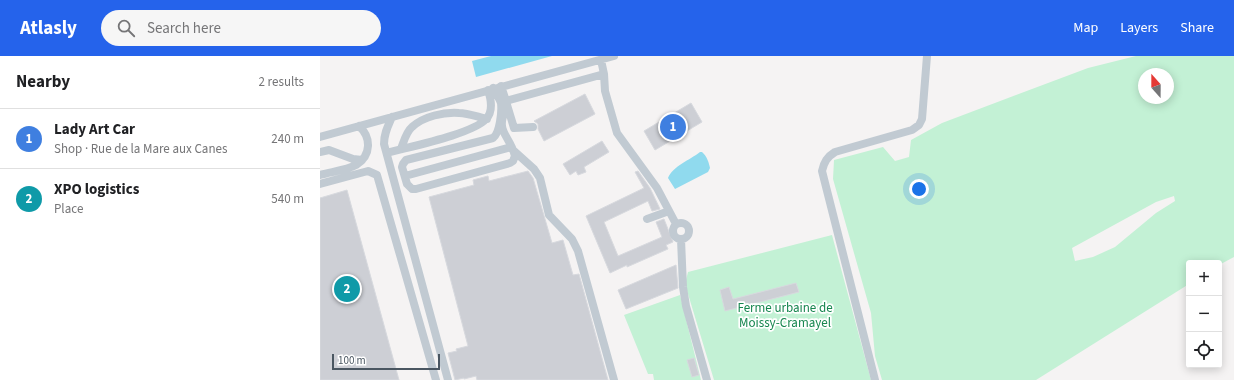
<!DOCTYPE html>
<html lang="en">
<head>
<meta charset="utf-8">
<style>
	:root { --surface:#fff; --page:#f6f6f6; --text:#202124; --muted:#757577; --line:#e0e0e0; --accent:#2563eb }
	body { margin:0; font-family:"Source Sans 3",sans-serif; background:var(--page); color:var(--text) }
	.controls { position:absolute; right:12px; bottom:12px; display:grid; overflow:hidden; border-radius:4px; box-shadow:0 2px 10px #0003 }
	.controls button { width:36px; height:36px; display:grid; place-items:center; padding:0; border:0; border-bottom:1px solid var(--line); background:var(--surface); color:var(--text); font:20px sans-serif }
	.compass { position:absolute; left:818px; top:12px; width:36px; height:36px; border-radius:50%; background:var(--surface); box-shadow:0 2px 10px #0003; rotate:339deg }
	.scale { position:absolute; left:12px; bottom:10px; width:108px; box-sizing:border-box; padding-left:4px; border:2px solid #4a5661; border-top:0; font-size:11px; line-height:14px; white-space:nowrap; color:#4a5661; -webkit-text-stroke:3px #fff; paint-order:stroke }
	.you { position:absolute; left:599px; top:133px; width:14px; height:14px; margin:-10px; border:3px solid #fff; border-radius:50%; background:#1a73e8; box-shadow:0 0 0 6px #1a73e833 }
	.badge { display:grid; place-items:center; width:26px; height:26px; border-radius:50%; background:var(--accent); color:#fff; font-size:13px; font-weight:700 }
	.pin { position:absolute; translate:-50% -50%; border:2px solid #fff; box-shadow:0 1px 4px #0006 }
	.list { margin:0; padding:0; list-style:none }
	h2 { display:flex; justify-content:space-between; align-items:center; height:52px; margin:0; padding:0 16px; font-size:17px }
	h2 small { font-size:13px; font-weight:400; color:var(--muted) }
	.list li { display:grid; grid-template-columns:26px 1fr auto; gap:12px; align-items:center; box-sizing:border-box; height:60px; padding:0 16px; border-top:1px solid var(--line) }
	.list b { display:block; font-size:15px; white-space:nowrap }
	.list p { margin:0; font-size:13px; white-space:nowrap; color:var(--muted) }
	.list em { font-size:13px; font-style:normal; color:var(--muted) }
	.icon { flex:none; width:22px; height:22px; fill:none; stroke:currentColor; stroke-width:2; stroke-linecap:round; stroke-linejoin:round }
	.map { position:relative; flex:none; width:914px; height:324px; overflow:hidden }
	header { display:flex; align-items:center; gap:24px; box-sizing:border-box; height:56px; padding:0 20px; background:var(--accent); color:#fff }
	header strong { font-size:19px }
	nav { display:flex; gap:22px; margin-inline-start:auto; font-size:14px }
	.search { width:280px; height:36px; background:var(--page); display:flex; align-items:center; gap:10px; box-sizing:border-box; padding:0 14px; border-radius:22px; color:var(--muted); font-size:15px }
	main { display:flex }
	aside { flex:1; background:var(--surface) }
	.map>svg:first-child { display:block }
</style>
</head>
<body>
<header>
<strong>Atlasly</strong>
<div class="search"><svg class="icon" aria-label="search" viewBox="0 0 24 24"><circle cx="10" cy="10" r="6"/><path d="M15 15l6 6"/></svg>Search here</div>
<nav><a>Map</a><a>Layers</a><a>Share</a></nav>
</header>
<main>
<aside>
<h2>Nearby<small>2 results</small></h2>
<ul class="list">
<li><span class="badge" style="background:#3f7fe0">1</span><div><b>Lady Art Car</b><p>Shop · Rue de la Mare aux Canes</p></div><em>240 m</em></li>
<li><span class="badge" style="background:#0f9aa8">2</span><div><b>XPO logistics</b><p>Place</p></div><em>540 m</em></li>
</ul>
</aside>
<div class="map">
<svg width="914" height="324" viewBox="0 0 914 324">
	<rect width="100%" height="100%" fill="#f5f3f3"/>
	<!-- green -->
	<path fill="#c3f1d5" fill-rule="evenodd" d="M 816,0 L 914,0 L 914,201 L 899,209 L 899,207 L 869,207 L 869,228 L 716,324 L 562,324 L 555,300 L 551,257 L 513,123 L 514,104 L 563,91 L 575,105 L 589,101 L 591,84 L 622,67 L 768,12 ZM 824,18 L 848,18 L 848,42 L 824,42 ZM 854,140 L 855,145 L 836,157 L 795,191 L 773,201 L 755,205 L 752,192 L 836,146 Z
		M 512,179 L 551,324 L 394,324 L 365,228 L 368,216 Z
		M 360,239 L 381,324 L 334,324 L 333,318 L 328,318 L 304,259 Z"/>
	<!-- water -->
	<path fill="#90daee" d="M 171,0 L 232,0 L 156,21 L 152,5 Z
		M 380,96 L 382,96 C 387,100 389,107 390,112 L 388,116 L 355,133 L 348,122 C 353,110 370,104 380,96 Z"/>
	<!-- building -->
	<path fill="#cdcfd5" stroke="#d7d9de" d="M 265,38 L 275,58 L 224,85 L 218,73 L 218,68 L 214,65 Z
		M 371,47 L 382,66 L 335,94 L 324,75 Z
		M 282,85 L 289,96 L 264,111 L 266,116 L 258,119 L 256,115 L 250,119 L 243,108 Z
		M 208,115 L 213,122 L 232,187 L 243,184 L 253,219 L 259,218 L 288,324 L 157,324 L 156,320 L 144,323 L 144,322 L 135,324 L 128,297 L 137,295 L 136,293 L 148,290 L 109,141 L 154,129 L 153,124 L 168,120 L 169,125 Z
		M 318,115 L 330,132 L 340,153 L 332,155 L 328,145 L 284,166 L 298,200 L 342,181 L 336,166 L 344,163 L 353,186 L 346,189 L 348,193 L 307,211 L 307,209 L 290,217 L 266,160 L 324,132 L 315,116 Z
		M 27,134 L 79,324 L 0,324 L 0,142 Z
		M 356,209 L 358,232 L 306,253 L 298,234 Z
		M 476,227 L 479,236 L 405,255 L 400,234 L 409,231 L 413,243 Z
		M 374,302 L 379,319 L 372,321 L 367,304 Z"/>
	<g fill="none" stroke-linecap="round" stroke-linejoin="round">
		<!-- minor -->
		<path stroke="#c1cad2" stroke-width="8" d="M 281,4 L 284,18 L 285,35 L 297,77 L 337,132 L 356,168
			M 181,30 L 186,45 L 284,18
			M 173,32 C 176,37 179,42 181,47 C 182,55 180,77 173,82 L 86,104 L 83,108 L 82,111 L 87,128 L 92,133 L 96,133 L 190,107 L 193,105 L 195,100 C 189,77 174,77 187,50
			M 187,49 L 194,72 L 213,71
			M 72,61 C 68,70 64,77 64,88 L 128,324
			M 0,81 L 294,0
			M 81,93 C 84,85 86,76 92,71 C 104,60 124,56 139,57 C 148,57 158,61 167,63
			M 194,95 L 214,113 L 220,122 L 229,159 L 252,183 L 258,195 L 294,324
			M 0,96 L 9,94 L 33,103 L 42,104
			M 67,97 C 88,91 153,78 166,63 C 174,55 171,43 168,34
			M 0,119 C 10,116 27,114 36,109 C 52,99 51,81 39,70
			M 85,120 L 191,91
			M 0,128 L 48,115 L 57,119 L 116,324
			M 327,163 L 349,155
			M353 175a8 8 0 1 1 16 0a8 8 0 1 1-16 0Z
			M 361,183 L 363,231 L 366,250 L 387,324
			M 555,324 L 502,115 C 504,106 507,101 515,96 L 592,74 L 599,69 L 602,63 L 607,0"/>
	</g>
	<g text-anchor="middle" stroke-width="3.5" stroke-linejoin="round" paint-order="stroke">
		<!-- park labels -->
		<g font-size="13" fill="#17864f" stroke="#fff">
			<text x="465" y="256">Ferme urbaine de<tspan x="465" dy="15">Moissy-Cramayel</tspan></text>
		</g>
	</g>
</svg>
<div class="controls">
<button>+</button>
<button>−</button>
<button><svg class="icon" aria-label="locate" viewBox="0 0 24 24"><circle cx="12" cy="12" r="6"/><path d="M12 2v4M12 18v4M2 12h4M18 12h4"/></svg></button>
</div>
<svg class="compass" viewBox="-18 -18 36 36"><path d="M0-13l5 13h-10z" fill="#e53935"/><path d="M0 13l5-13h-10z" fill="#757577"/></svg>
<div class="scale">100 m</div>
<div class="you"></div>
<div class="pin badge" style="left:353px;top:71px;background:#3f7fe0">1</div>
<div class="pin badge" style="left:27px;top:233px;background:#0f9aa8">2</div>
</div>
</main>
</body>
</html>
